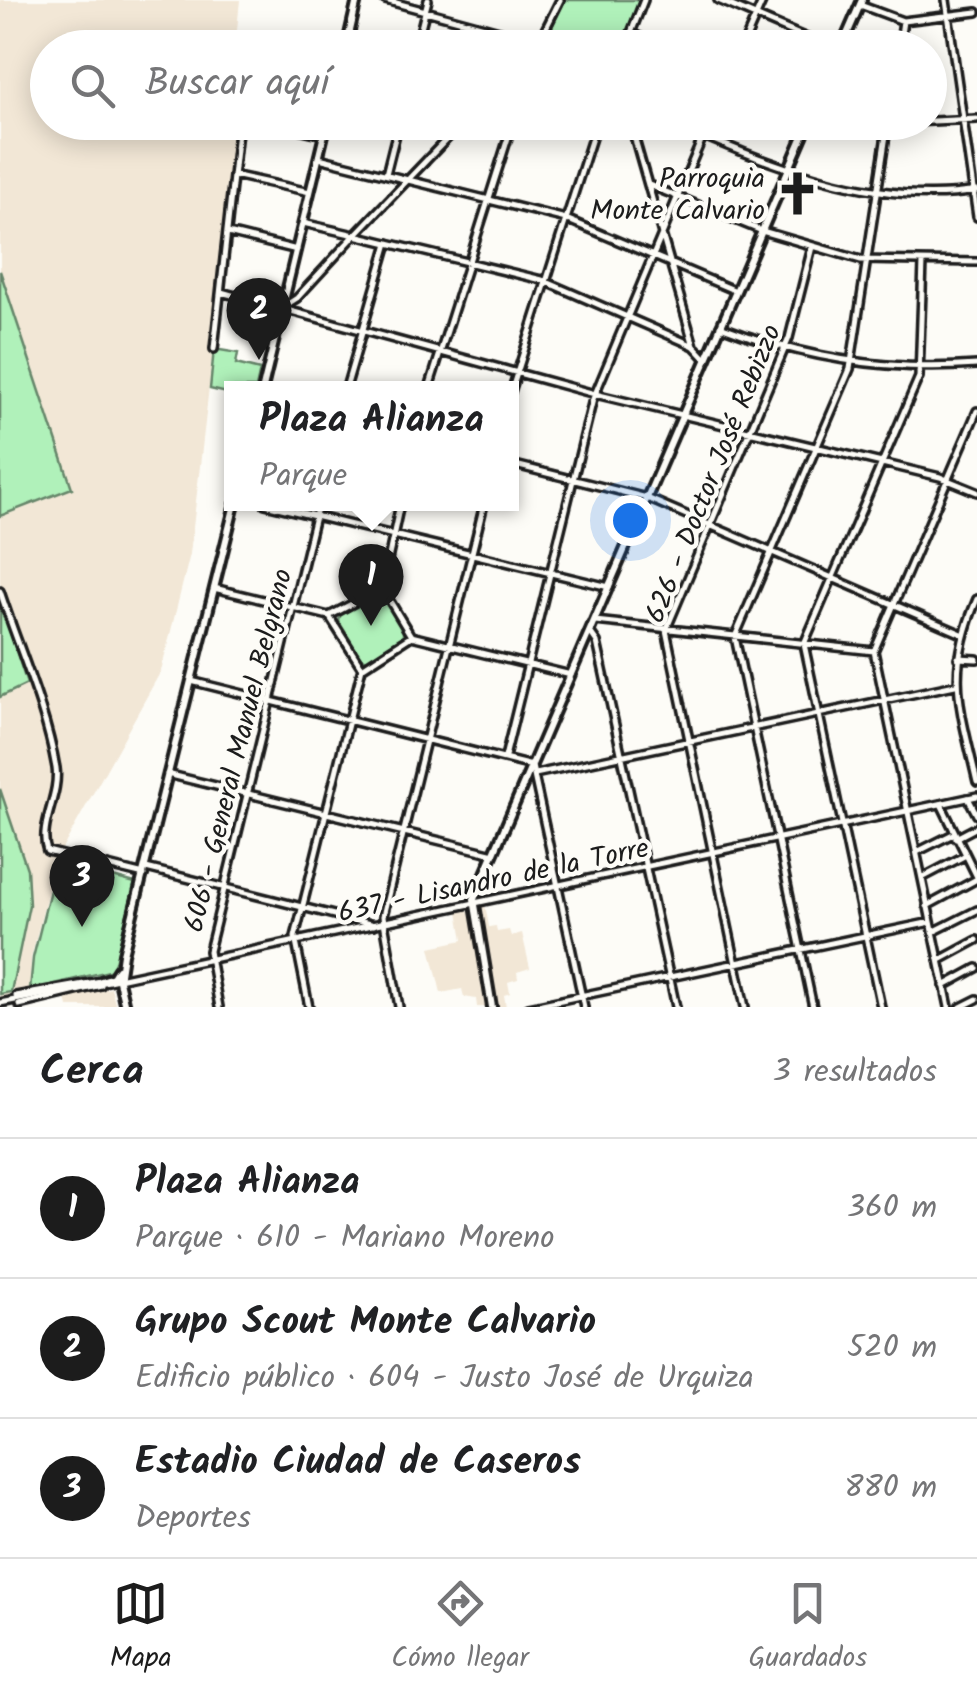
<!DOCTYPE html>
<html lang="es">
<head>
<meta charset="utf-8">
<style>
	:root { --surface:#fff; --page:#f2f2f2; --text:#202124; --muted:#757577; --line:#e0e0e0; --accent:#1c1c1c }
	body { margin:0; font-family:Kalam,sans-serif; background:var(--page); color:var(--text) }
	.you { position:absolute; left:630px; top:520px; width:35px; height:35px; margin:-25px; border:8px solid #fff; border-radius:50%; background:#1a73e8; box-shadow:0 0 0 15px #1a73e833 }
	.badge { display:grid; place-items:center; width:65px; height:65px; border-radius:50%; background:var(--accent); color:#fff; font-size:32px; font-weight:700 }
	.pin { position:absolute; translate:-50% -82px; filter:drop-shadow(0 2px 5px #0008) }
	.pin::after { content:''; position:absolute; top:52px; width:35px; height:30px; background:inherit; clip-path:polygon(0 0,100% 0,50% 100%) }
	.popup { position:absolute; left:224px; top:381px; width:295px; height:130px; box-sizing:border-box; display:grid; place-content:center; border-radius:0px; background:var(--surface); filter:drop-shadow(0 2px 8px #0005); font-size:32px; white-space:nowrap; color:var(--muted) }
	.popup b { font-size:38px; color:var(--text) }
	.popup::after { content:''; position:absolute; left:50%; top:100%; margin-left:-20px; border:20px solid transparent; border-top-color:var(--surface) }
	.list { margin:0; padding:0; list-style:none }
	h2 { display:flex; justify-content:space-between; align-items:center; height:130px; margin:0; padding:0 40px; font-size:42px }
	h2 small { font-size:32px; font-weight:400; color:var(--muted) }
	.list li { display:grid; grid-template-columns:65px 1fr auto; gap:30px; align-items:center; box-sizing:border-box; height:140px; padding:0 40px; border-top:2px solid var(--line) }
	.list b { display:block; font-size:38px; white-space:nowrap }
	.list p { margin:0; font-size:32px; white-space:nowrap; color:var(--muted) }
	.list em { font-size:32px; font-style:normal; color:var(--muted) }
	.icon { flex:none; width:55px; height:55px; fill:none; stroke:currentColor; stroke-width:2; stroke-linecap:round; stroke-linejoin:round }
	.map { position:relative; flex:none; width:977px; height:1007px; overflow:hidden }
	.search { position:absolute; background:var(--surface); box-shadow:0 5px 25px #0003; left:30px; right:30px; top:30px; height:110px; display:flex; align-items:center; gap:25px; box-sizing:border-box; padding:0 35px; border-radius:55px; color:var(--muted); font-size:38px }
	.sheet { height:550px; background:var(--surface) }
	nav { display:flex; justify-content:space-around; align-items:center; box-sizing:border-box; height:140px; border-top:2px solid var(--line); background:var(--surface); font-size:28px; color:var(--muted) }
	nav a { display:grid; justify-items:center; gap:5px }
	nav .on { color:var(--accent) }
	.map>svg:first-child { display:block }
</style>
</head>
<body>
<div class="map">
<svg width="977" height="1007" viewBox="0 0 977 1007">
	<rect width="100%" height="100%" fill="#fdfcf7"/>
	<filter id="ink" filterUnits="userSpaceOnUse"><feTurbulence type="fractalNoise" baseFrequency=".01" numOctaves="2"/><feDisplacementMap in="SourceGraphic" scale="20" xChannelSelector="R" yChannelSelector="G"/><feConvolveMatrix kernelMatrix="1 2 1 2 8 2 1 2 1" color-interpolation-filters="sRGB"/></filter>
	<g filter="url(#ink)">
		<!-- built -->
		<path fill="#f2e7d6" d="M 0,0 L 240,0 L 236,40 L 244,47 L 48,48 L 48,122 L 239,123 L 190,554 L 161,671 L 56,860 L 31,958 L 30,991 L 0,998 Z
			M 485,904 L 489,927 L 496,926 L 497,932 L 509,930 L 511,936 L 522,933 L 530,968 L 517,972 L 518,979 L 508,982 L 510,993 L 504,995 L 506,1007 L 496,1007 L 483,948 L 477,906 Z
			M 466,909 L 469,912 L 489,1007 L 477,1007 L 476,999 L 464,997 L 462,989 L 441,993 L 430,947 L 463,940 L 458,911 Z
			M 111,988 L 116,1007 L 68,1007 L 66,998 Z"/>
		<!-- green -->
		<path fill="#b0f1ba" stroke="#66866b" stroke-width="2.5" d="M 565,0 L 638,0 L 640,1 L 621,47 L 567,47 L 547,37 Z
			M 0,271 L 72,488 L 0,516 Z
			M 214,349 L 238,353 L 236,364 L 260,370 L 256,388 L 231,388 L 231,394 L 210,389 Z
			M 374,595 L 383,597 L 403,629 L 403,639 L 368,660 L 361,658 L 339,622 L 340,616 Z
			M 0,601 L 27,684 L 0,697 Z
			M 0,789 L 27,869 L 29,905 L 11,992 L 0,994 Z
			M 57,862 L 135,883 L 113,970 L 30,990 L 33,958 Z"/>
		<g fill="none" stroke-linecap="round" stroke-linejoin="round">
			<defs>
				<path id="minor" d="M 385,0 L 562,48
					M 718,0 L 830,48
					M 946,0 L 977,217
					M 860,5 L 903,21 L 977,12
					M 631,33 L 665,48
					M 416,48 L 428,0
					M 625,48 L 644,0
					M 742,48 L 763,0
					M 899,48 L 903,21
					M 268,122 L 324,135
					M 630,122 L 694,346
					M 671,122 C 766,163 871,208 977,191
					M 888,123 L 977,119
					M 319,158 L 566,219 L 736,291
					M 386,174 L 399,122
					M 233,175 L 310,192
					M 649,185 L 762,231 L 861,260 L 977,262
					M 228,233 L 297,250
					M 388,243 L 542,280 L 694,346 L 707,360
					M 221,292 L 595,394 L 940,477 L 977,492
					M 283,307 L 297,298 L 355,235 L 303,223
					M 720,326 C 803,358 889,372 977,365
					M 214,349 L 239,122
					M 429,388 L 513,122
					M 511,392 L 597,122
					M 511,464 L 647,498 L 962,634
					M 265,504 L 609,587
					M 214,588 L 329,616
					M 382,588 L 411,636 L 571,675
					M 382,588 L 400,504
					M 0,591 C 19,649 46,709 56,768 C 60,796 38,826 47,851 L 144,875
					M 977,599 C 945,673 960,707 977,782
					M 329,616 L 382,588
					M 595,621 L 874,651
					M 590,632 L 597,642 L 676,1007
					M 958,658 L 977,659
					M 362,668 L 410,637
					M 191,681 L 532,766 L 584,1007
					M 505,757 L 593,399 L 709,122
					M 167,774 L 494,854
					M 535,774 L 955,685
					M 968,798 L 977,815
					M 941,804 L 977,877
					M 956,838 L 977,827
					M 917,852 L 955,833
					M 146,868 L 374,925
					M 922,878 L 964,856
					M 927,906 L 977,879
					M 933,932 L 977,910
					M 940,960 L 977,940
					M 944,986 L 977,968
					M 16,996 L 101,981
					M 19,1005 L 101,985
					M 309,1007 L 295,937 L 362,668 L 329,616
					M 399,1007 L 383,916 L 484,504
					M 528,1007 L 931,922
					M 745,1007 L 666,630 L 789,338 L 812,247
					M 813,1007 L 735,637 L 850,369 L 888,122
					M 881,1007 L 804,644 L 919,377 L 923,262
					M 949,1007 L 874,651 L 977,411
					M 961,1007 L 977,999"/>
				<path id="tertiary" d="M 536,48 L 560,0
					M 355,235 L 463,122
					M 346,388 L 388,243 L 355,235
					M 90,985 L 977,796
					M 0,1003 L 90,985
					M 219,1007 L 209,951 L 318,504"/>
				<path id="secondary" d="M 346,48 L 357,0
					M 841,48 L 862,0
					M 263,388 L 327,122
					M 101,981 L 113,977 L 118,969
					M 125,1007 L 119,981 L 123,954 L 235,504
					M 492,1007 L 474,899 L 809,122"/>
			</defs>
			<!-- minor casing -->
			<use href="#minor" stroke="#1c1c1c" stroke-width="12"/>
			<!-- tertiary casing -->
			<use href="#tertiary" stroke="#1c1c1c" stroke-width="12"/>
			<!-- secondary casing -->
			<use href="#secondary" stroke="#1c1c1c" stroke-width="14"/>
			<!-- minor -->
			<use href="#minor" stroke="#fdfcf7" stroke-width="5"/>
			<!-- tertiary -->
			<use href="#tertiary" stroke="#fdfcf7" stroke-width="5"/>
			<!-- secondary -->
			<use href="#secondary" stroke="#fdfcf7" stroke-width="6"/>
		</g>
	</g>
	<!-- icons -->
	<defs>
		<symbol id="church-bare" viewBox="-9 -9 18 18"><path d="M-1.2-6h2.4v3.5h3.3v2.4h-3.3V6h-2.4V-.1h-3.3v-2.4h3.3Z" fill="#1c1c1c" stroke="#fdfcf7" stroke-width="2.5" paint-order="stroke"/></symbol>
	</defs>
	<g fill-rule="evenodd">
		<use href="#church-bare" x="766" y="162" width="63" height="63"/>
	</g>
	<g text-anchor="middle" stroke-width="9" stroke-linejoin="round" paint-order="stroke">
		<!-- poi labels -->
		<g font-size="28" fill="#1c1c1c" stroke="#fdfcf7" text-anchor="end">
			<text x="765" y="187">Parroquia<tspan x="765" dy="32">Monte Calvario</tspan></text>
		</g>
		<!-- street labels -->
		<g font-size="28" fill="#1c1c1c" stroke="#fdfcf7">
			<text transform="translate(712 473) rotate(-68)" y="10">626 - Doctor José Rebizzo</text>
			<text transform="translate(237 750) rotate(-76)" y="10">606 - General Manuel Belgrano</text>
			<text transform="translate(493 879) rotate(-12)" y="10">637 - Lisandro de la Torre</text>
		</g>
	</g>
</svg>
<div class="you"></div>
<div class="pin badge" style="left:371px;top:626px">1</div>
<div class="popup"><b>Plaza Alianza</b>Parque</div>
<div class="pin badge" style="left:259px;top:360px">2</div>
<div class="pin badge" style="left:82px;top:927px">3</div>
<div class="search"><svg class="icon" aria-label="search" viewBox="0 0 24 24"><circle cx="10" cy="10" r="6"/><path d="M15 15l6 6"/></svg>Buscar aquí</div>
</div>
<section class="sheet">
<h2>Cerca<small>3 resultados</small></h2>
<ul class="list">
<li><span class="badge">1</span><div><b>Plaza Alianza</b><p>Parque · 610 - Mariano Moreno</p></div><em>360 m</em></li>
<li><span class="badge">2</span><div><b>Grupo Scout Monte Calvario</b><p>Edificio público · 604 - Justo José de Urquiza</p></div><em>520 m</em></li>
<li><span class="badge">3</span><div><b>Estadio Ciudad de Caseros</b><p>Deportes</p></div><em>880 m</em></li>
</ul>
</section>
<nav>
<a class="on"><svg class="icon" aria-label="map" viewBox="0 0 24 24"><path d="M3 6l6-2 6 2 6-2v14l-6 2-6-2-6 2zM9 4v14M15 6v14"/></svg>Mapa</a>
<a><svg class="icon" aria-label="directions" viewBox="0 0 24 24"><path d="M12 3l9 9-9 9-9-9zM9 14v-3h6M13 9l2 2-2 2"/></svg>Cómo llegar</a>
<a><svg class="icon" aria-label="saved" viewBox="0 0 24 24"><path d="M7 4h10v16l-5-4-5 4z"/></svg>Guardados</a>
</nav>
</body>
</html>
